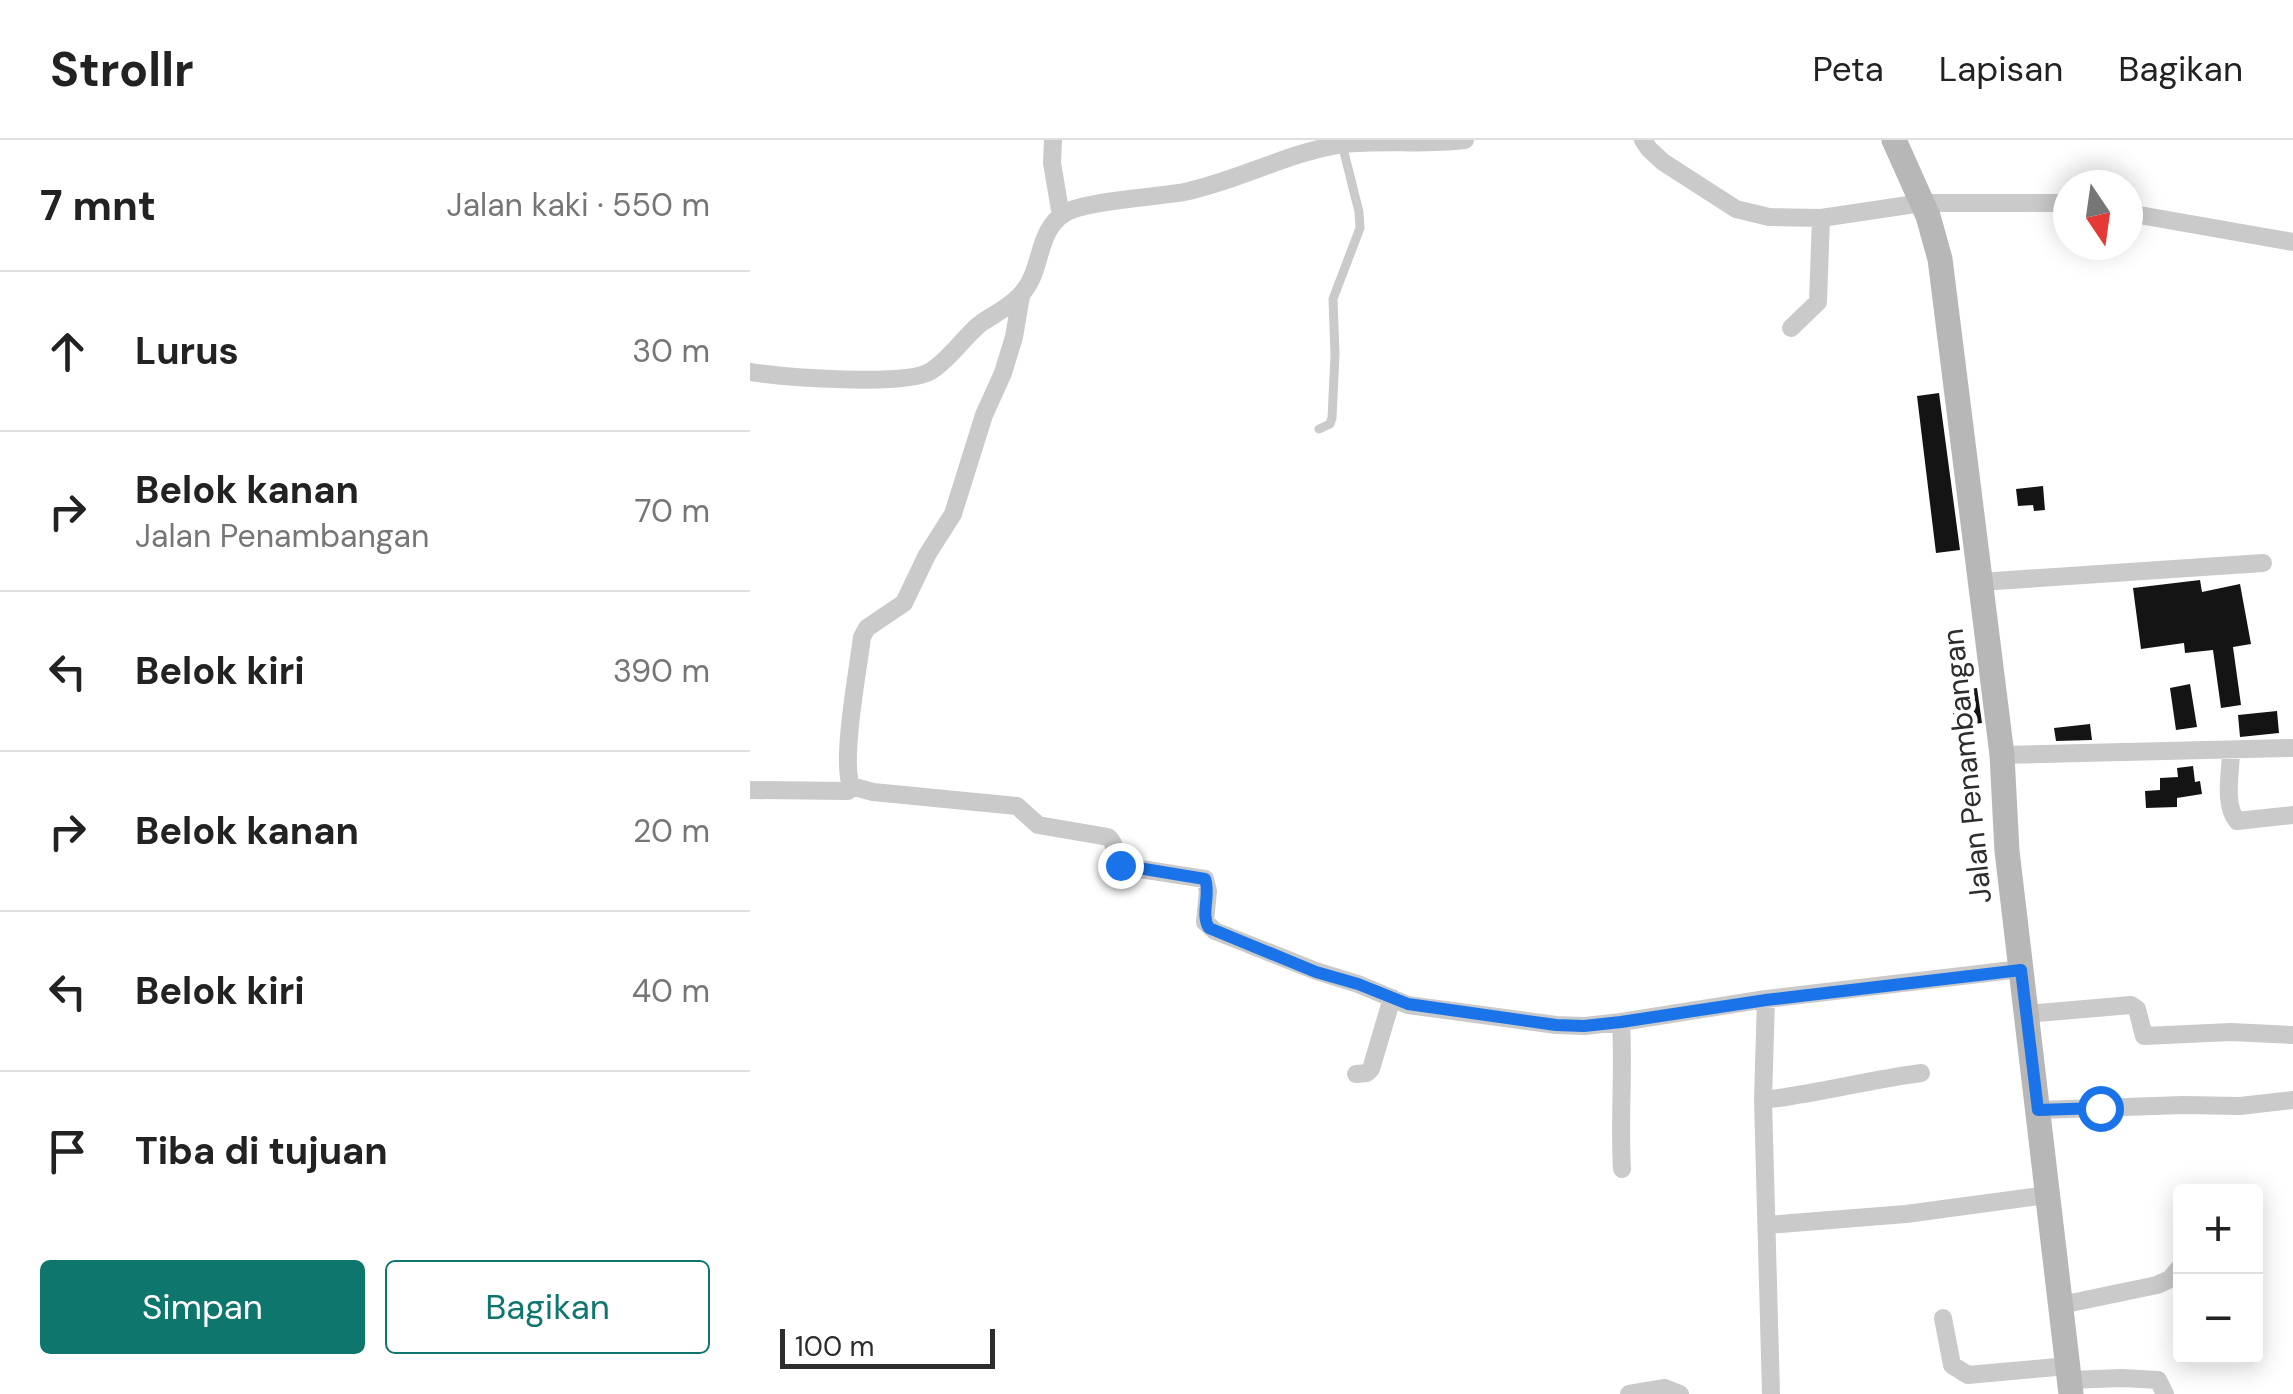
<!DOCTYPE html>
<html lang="id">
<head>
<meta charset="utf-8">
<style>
	:root { --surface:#fff; --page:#f2f2f2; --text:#222; --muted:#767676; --line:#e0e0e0; --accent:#0f766e }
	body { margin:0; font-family:"DM Sans",sans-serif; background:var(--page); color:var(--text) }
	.controls { position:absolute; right:30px; bottom:30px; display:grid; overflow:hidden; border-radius:10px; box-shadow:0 5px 25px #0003 }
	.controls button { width:90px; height:90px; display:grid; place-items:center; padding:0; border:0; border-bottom:2px solid var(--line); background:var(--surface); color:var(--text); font:50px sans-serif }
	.compass { position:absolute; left:1303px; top:30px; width:90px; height:90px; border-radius:50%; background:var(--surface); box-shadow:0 5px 25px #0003; rotate:167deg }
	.scale { position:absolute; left:30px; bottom:25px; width:215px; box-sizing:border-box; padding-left:10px; border:5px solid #2d2d2d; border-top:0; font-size:28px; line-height:35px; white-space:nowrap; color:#2d2d2d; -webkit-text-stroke:8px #fff; paint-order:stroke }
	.stop { position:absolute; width:30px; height:30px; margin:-22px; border:8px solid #1a73e8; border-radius:50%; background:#fff }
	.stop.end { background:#1a73e8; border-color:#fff; box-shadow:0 2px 10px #0008 }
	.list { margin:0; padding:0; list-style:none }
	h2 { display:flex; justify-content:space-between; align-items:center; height:130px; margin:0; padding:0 40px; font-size:42px }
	h2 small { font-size:32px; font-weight:400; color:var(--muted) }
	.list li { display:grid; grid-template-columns:65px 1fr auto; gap:30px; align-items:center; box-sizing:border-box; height:160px; padding:0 40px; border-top:2px solid var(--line) }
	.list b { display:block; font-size:38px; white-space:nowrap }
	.list p { margin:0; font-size:32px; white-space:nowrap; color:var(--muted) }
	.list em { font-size:32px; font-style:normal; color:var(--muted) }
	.actions { display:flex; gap:20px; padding:30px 40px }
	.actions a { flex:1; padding:22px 0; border:2px solid var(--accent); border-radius:10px; text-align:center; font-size:35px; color:var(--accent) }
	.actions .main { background:var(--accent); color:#fff }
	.icon { flex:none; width:55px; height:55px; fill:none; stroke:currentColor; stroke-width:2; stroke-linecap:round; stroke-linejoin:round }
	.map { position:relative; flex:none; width:1543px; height:1254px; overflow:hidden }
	header { display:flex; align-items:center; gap:60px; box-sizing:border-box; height:140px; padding:0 50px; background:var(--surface); border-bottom:2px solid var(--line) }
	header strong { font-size:48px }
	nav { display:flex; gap:55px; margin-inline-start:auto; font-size:35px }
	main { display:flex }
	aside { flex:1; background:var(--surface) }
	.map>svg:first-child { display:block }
</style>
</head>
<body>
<header>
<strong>Strollr</strong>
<nav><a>Peta</a><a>Lapisan</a><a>Bagikan</a></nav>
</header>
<main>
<aside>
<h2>7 mnt<small>Jalan kaki · 550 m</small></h2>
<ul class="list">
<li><svg class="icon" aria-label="ahead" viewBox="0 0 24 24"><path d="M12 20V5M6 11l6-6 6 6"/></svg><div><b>Lurus</b></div><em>30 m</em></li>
<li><svg class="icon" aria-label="right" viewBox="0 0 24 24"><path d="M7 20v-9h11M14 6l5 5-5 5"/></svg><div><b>Belok kanan</b><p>Jalan Penambangan</p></div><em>70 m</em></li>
<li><svg class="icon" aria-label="left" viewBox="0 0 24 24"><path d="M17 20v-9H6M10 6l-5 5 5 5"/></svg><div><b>Belok kiri</b></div><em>390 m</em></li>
<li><svg class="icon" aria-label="right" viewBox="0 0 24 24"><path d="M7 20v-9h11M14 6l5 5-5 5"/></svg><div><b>Belok kanan</b></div><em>20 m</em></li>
<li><svg class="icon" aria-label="left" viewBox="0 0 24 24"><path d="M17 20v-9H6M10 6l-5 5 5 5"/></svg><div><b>Belok kiri</b></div><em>40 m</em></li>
<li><svg class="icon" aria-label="arrive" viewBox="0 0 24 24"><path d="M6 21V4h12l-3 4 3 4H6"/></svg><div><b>Tiba di tujuan</b></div></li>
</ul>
<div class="actions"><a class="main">Simpan</a><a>Bagikan</a></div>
</aside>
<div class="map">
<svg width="1543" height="1254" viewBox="0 0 1543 1254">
	<rect width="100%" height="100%" fill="#fff"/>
	<!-- building -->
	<path fill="#141414" d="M 1189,253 L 1210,410 L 1186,413 L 1167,256 Z
		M 1293,346 L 1295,370 L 1284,371 L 1283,365 L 1268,366 L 1266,349 Z
		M 1450,440 L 1452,452 L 1490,444 L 1501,504 L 1483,507 L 1491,565 L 1471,568 L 1463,510 L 1435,513 L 1434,503 L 1391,509 L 1383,448 Z
		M 1440,544 L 1447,587 L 1426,590 L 1420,548 Z
		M 1227,548 L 1232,583 L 1205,586 L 1203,573 L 1215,571 L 1212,550 Z
		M 1527,571 L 1529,593 L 1490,597 L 1488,575 Z
		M 1340,584 L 1342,600 L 1306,601 L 1304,588 Z
		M 1443,626 L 1445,642 L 1450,641 L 1452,654 L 1427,658 L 1427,667 L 1396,668 L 1395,651 L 1410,650 L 1410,638 L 1428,637 L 1427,628 Z"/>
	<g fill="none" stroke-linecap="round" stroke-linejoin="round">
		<!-- lane -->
		<path stroke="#cacaca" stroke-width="9" d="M 569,289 L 580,284 L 582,278 L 585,215 L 583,159 L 610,88 L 609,72 L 592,4"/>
		<!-- street -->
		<path stroke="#cacaca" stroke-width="18" d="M 303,0 L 302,23 L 311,76
			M 893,0 L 899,9 L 913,22 L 986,69 L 1019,77 L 1071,78 L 1172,63 L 1318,63
			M 1378,73 L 1543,102
			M 271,156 L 264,197 L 253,233 L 234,275 L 203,374 L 177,415 L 154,463 L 117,488 L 112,497 C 108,531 91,619 101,646 L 123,652 L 267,666 L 288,685 L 358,697 C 367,704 364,718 371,726 L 455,739 L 458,751 L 455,782 L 465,791 L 566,831 L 608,844 L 658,865 L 806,885 L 835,886 L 871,882 L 1016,859 L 1271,829
			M 1041,188 L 1068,162 L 1071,78
			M 0,232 C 33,237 156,247 181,231 C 200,219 213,198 230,184 C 244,174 262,166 273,152 C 293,129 286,91 315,73 C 334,61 407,57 434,52 C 488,41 541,11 594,4 C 634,0 675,5 715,0
			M 1230,442 L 1513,423
			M 1481,610 C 1481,632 1473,664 1487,681 L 1543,675
			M 1252,615 L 1543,608
			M 0,650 L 98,651 L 100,645
			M 1016,859 L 1013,960 L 1021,1254
			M 1277,874 L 1381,865 L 1387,869 L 1394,896 L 1481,892 L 1543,895
			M 871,882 C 874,931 869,980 872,1029
			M 606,934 L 617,933 L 621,929 L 642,858
			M 1013,960 C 1066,954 1118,940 1171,933
			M 1288,970 L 1433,965 L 1490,966 L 1543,960
			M 1017,1085 L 1156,1074 L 1297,1055
			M 1311,1165 L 1407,1145 L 1420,1139 L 1430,1127
			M 1193,1178 L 1202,1225 L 1218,1235 L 1317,1226
			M 1319,1240 L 1372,1238 L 1408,1240 L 1415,1254
			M 879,1254 L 915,1248 L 930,1254"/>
		<!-- secondary -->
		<path stroke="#b7b7b7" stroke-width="25" d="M 1144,0 L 1178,76 L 1190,119 L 1252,615 L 1257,711 L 1321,1254"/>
	</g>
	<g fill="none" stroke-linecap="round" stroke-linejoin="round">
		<!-- route -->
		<path stroke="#1a73e8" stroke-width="12" d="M 370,725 L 455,739 C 461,754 450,774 459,788 L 566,832 L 608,844 L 658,864 L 806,885 L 834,886 L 871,882 L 1016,860 L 1271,830 L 1288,970 L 1350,968"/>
	</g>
	<g text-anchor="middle" stroke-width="10" stroke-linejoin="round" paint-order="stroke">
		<!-- street labels -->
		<g font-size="30" fill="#2d2d2d" stroke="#fff">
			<text transform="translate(1217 626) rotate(-96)" y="10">Jalan Penambangan</text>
		</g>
	</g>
</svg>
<div class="controls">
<button>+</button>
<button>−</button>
</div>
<svg class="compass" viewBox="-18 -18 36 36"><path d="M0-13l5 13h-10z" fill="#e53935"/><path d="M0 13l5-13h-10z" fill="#767676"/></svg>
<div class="scale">100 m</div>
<div class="stop" style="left:1350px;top:968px"></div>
<div class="stop end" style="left:370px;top:725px"></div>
</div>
</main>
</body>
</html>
